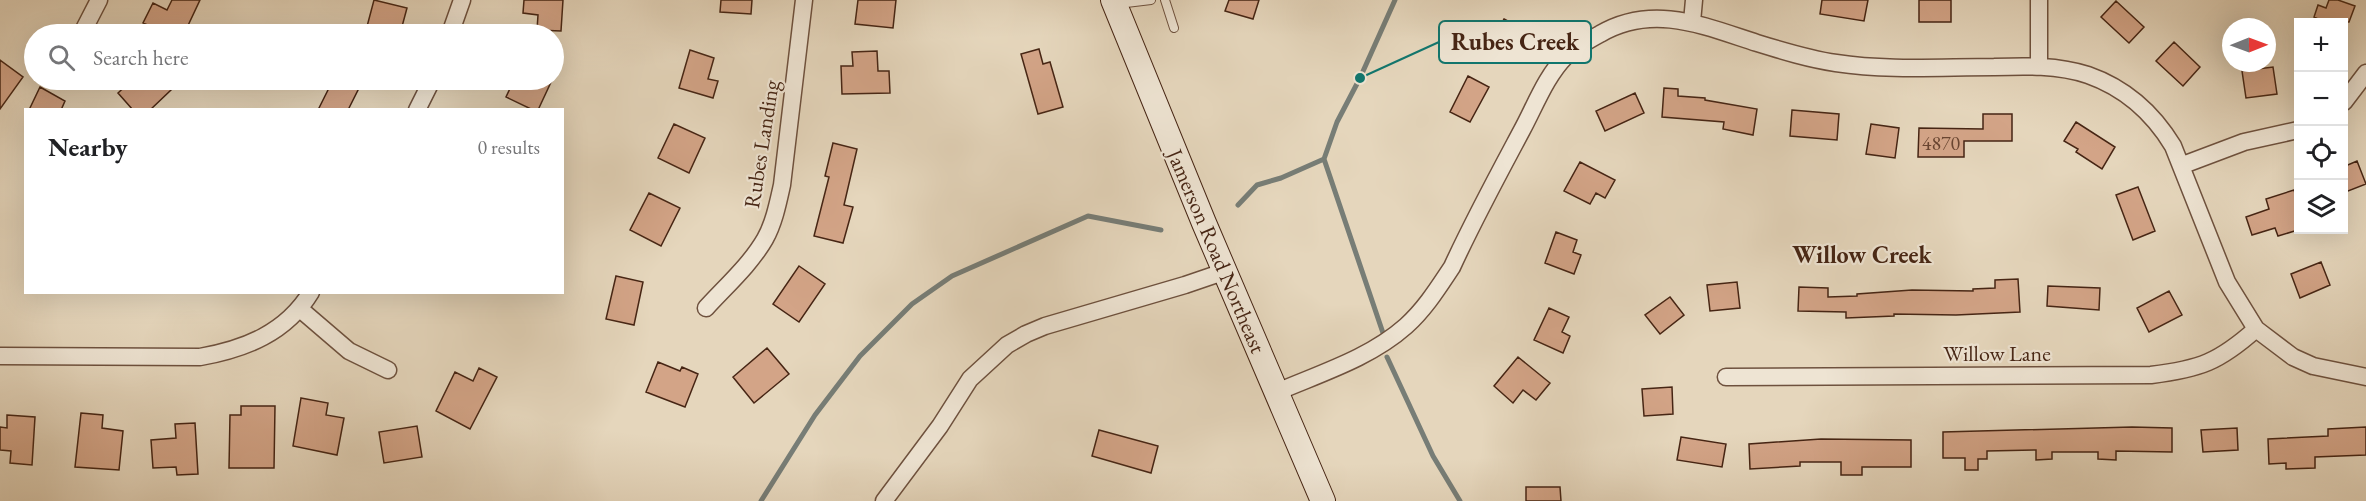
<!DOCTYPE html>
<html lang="en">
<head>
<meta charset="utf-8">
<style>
	:root { --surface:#fff; --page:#f6f6f6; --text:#202124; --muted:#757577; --line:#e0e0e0 }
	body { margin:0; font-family:"EB Garamond",serif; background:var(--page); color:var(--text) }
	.controls { position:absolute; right:18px; top:18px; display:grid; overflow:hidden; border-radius:0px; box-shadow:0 6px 24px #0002 }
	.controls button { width:54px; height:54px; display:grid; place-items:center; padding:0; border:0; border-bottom:2px solid var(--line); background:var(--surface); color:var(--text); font:30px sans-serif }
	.compass { position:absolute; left:2222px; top:18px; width:54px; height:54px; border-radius:50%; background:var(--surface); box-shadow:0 6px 24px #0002; rotate:89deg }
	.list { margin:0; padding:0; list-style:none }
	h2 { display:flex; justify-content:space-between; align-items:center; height:78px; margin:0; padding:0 24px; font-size:26px }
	h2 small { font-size:20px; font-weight:400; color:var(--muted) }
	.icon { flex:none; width:33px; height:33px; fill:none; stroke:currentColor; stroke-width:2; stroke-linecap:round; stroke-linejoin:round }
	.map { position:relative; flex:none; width:2366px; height:501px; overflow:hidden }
	.search { position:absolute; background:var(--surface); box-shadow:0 6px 24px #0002; left:24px; top:24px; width:540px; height:66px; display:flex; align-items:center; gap:15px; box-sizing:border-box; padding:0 21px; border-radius:33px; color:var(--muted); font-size:22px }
	.panel { position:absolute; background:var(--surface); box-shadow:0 6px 24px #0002; left:24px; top:108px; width:540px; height:186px; border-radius:0px }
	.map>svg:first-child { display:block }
</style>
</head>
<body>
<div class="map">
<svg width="2366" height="501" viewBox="0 0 2366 501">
	<rect width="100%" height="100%" fill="#e5d6bc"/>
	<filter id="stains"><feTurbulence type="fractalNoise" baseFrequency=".00333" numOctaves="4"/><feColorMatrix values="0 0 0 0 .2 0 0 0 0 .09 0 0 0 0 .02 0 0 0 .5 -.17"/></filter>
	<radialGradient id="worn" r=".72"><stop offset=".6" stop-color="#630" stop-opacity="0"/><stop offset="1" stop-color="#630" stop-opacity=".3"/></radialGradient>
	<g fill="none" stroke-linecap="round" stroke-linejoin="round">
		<!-- stream -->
		<path stroke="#777d76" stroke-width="5" d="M 1238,205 L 1257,185 L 1281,178 L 1324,159
			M 1383,333 L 1324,159 L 1337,122 L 1360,78 L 1395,0
			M 1387,357 L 1433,456 L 1460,501
			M 761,501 L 815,415 L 860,356 L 912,304 L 952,276 L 1088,216 L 1161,230"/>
	</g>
	<!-- building -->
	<path fill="#d3a487" stroke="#462514" stroke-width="1.5" d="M 172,0 L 200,0 L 184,34 L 167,34 L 143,23 L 153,3 L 167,10 Z
		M 374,0 L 407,8 L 400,34 L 365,34 Z
		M 524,0 L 563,0 L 561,31 L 537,30 L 538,15 L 523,13 Z
		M 721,0 L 752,0 L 751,14 L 720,12 Z
		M 858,0 L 896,0 L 893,28 L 855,24 Z
		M 1229,0 L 1259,0 L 1253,19 L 1225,11 Z
		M 1822,0 L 1868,0 L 1864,21 L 1820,14 Z
		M 1919,0 L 1951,0 L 1951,22 L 1919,22 Z
		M 2329,0 L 2338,0 L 2355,6 L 2349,22 L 2317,22 L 2318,19 L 2314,17 L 2318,5 L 2326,8 Z
		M 2116,1 L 2144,27 L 2129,43 L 2101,17 Z
		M 1504,19 L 1525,30 L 1510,58 L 1489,47 Z
		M 2174,42 L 2200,67 L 2183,86 L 2156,61 Z
		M 1039,49 L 1043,64 L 1050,62 L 1063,107 L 1038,114 L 1021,54 Z
		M 690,50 L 714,58 L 708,79 L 718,81 L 713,98 L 679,88 Z
		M 877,51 L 878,71 L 889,71 L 890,93 L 842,94 L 841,66 L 853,66 L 852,52 Z
		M 0,60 L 23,77 L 0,109 Z
		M 2273,67 L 2277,94 L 2246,98 L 2242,71 Z
		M 1468,76 L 1489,87 L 1470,122 L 1450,112 Z
		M 132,80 L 161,80 L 171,90 L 150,110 L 133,110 L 118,93 Z
		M 333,80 L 342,80 L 359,88 L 348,110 L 318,110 Z
		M 514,80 L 552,80 L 538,110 L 533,110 L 506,97 Z
		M 40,87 L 65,101 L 61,110 L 29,110 Z
		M 1664,88 L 1678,89 L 1678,96 L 1705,98 L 1705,100 L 1757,109 L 1753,135 L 1723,129 L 1724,122 L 1662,117 Z
		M 1635,93 L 1644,113 L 1605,131 L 1596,111 Z
		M 1792,110 L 1839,114 L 1837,140 L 1790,136 Z
		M 1983,114 L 2012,114 L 2012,141 L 1964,141 L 1964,157 L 1918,157 L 1919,128 L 1983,129 Z
		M 2076,122 L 2115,147 L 2102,169 L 2076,152 L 2078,149 L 2064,141 Z
		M 674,124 L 705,138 L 689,173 L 658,158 Z
		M 1871,124 L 1899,128 L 1895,158 L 1866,154 Z
		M 833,143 L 857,149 L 844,205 L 853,207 L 843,243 L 814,236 L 829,177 L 825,176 Z
		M 2357,161 L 2366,184 L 2343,193 L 2343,167 Z
		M 1580,162 L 1615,180 L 1605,198 L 1596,193 L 1590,204 L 1564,191 Z
		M 2138,187 L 2155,231 L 2133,240 L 2116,195 Z
		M 2294,190 L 2298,203 L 2298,230 L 2278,236 L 2275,228 L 2252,235 L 2246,217 L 2269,209 L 2266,199 Z
		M 649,193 L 680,208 L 661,246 L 630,230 Z
		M 1556,232 L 1577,240 L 1573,252 L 1581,255 L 1574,274 L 1545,263 Z
		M 2321,262 L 2330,285 L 2300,298 L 2291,274 Z
		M 799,266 L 825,284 L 799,322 L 773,304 Z
		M 616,276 L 643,282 L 634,325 L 606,319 Z
		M 2018,279 L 2020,312 L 1956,315 L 1894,314 L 1894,316 L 1846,318 L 1846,312 L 1798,311 L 1799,287 L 1828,288 L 1828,297 L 1857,296 L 1857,294 L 1912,290 L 1973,291 L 1973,289 L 1995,288 L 1995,280 Z
		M 1737,282 L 1740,308 L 1710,311 L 1707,285 Z
		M 2048,286 L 2100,288 L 2099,310 L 2047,306 Z
		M 2169,291 L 2182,315 L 2149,332 L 2137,308 Z
		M 1670,297 L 1684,315 L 1660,334 L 1645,315 Z
		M 1549,308 L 1569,317 L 1562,332 L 1570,336 L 1563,353 L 1534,340 Z
		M 767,348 L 789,374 L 754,403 L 733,377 Z
		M 1518,357 L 1550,383 L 1536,400 L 1523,390 L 1513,403 L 1494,386 Z
		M 658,362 L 680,371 L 682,367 L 698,374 L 685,407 L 646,392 Z
		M 479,368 L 497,377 L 470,429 L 436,411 L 455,372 L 473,381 Z
		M 1672,387 L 1673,414 L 1644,416 L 1642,389 Z
		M 301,398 L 328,403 L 326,415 L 344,418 L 337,455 L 293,446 Z
		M 241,406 L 275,406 L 274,468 L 229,468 L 230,415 L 241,415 Z
		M 81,413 L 103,415 L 102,428 L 123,431 L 119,470 L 75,467 Z
		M 7,415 L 35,417 L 32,465 L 10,463 L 11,451 L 0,450 L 0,427 L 7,428 Z
		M 195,423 L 198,474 L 177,475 L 176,467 L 153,468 L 151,440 L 176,438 L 175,424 Z
		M 417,426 L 422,457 L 384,463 L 379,432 Z
		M 2132,427 L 2172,428 L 2172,452 L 2116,451 L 2116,460 L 2098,459 L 2098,452 L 2052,452 L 2052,459 L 2036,460 L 2036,450 L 1987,451 L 1987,459 L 1978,459 L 1978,470 L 1965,470 L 1965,458 L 1943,458 L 1943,432 Z
		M 2366,427 L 2366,455 L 2315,457 L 2315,468 L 2286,469 L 2286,463 L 2269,464 L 2268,439 L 2328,436 L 2328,429 Z
		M 2237,428 L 2238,450 L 2203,452 L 2201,430 Z
		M 1099,430 L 1158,446 L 1151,473 L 1092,456 Z
		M 1681,437 L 1726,444 L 1722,467 L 1677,460 Z
		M 1821,439 L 1911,440 L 1911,467 L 1862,467 L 1862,475 L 1841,475 L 1841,462 L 1800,462 L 1800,466 L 1750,469 L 1749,444 Z
		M 1526,487 L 1560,487 L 1561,501 L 1526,501 Z"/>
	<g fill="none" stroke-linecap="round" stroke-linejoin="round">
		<defs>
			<path id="lane" d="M 1165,0 L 1174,28
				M 1118,4 L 1151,0"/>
			<path id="street" d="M 1692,22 L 1694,0
				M 82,33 L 99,0
				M 450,34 L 462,0
				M 2039,66 L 2039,0
				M 2344,102 L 2366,73
				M 417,110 L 432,80
				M 2183,165 L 2244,142 L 2298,130
				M 706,308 C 726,286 750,265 765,239 C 774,223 778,203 782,185 L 804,0
				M 300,309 L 349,351 L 388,370
				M 0,356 L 200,357 C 245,349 286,333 311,292
				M 1726,377 L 2151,375 C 2200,369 2219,362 2256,329
				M 1277,392 C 1321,373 1370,358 1406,326 C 1425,309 1438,288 1452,267 C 1473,221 1498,175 1522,130 C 1535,106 1546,76 1566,56 C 1575,48 1589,40 1600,34 C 1653,3 1704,26 1757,43 C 1783,51 1809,59 1836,63 C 1888,71 1941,67 1994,67 C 2025,66 2058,65 2088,75 C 2125,88 2153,113 2173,146 L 2227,282 L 2256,329 L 2293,357 L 2313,366 L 2366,377
				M 884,501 L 940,426 L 970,379 L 1007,345 L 1026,334 L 1045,326 L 1185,285 L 1226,271"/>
			<path id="secondary" d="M 1113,0 L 1204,223 L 1323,501"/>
		</defs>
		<!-- lane casing -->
		<use href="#lane" stroke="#6e513e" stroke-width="10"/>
		<!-- street casing -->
		<use href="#street" stroke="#6e513e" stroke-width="19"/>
		<!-- secondary casing -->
		<use href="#secondary" stroke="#462514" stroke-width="26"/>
		<!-- lane -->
		<use href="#lane" stroke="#eee4d3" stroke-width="8"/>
		<!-- street -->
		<use href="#street" stroke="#eee4d3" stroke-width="16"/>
		<!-- secondary -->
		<use href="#secondary" stroke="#eee4d3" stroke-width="24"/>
	</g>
	<g text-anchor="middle" stroke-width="4.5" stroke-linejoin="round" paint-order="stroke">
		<!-- number labels -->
		<g font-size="20" fill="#694531">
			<text x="1941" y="150">4870</text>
		</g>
		<!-- street labels -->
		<g font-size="22" fill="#462514" stroke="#eee4d3">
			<text transform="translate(761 144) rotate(-81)" y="8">Rubes Landing</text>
			<text transform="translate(1217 251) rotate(67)" y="8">Jamerson Road Northeast</text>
			<text x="1997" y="361">Willow Lane</text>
		</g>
		<!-- neighbourhood labels -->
		<g font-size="24" font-weight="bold" fill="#462514" stroke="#eee4d3">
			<text x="1862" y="263">Willow Creek</text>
		</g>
	</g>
	<!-- callouts -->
	<path fill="none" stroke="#0f766e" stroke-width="2" d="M1360 78L1439 42"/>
	<circle fill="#0f766e" stroke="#eee4d3" stroke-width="2" cx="1360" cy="78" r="6"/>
	<rect fill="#eee4d3" stroke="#0f766e" stroke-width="2" x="1439" y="21" width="152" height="42" rx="6"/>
	<g font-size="24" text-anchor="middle" font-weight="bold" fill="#462514">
		<text x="1515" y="50">Rubes Creek</text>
	</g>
	<rect width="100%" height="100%" filter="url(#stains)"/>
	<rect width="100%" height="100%" fill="url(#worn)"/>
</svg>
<div class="controls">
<button>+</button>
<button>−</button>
<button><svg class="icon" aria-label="locate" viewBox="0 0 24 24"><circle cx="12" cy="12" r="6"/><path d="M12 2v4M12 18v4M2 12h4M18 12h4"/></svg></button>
<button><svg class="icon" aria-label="layers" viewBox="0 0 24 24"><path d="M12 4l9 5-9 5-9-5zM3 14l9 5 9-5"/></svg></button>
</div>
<svg class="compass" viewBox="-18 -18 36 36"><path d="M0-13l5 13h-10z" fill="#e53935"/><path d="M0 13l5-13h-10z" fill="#757577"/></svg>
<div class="search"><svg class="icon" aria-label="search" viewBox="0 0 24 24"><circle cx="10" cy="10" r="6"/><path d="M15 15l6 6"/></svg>Search here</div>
<section class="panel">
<h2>Nearby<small>0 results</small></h2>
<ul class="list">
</ul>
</section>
</div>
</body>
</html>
